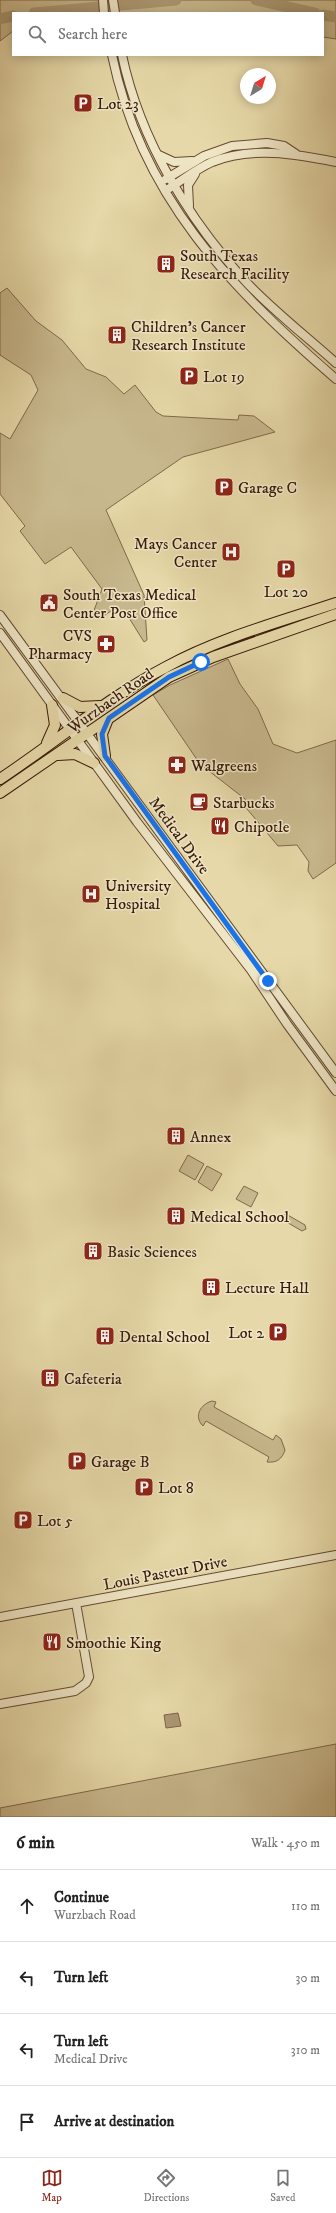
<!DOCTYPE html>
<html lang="en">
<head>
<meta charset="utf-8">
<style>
	:root { --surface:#fff; --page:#f2f2f2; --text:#222; --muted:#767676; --line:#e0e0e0; --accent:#8f2418 }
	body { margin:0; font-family:"IM FELL DW Pica",serif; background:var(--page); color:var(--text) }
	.compass { position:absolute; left:240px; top:68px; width:36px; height:36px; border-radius:50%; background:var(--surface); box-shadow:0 2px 10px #0003; rotate:38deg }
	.stop { position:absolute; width:12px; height:12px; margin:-9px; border:3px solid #1a73e8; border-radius:50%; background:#fff }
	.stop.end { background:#1a73e8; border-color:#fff; box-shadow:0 1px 4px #0008 }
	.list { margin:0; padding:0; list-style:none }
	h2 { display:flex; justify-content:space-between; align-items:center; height:52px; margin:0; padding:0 16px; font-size:17px }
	h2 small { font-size:13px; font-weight:400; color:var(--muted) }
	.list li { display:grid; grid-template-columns:26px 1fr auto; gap:12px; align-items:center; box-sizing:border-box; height:72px; padding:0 16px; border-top:1px solid var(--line) }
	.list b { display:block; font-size:15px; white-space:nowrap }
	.list p { margin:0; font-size:13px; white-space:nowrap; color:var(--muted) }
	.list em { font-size:13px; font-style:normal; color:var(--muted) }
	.icon { flex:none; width:22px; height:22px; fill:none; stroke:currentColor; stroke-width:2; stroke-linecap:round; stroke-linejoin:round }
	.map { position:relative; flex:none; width:336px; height:1817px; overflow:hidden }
	.search { position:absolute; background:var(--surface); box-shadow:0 2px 10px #0003; left:12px; right:12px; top:12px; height:44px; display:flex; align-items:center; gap:10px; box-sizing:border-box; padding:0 14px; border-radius:0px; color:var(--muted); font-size:15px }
	.sheet { height:340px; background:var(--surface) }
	nav { display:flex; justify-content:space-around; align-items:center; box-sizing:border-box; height:56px; border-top:1px solid var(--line); background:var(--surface); font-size:11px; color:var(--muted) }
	nav a { display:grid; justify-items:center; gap:2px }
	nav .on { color:var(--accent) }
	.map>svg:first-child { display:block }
</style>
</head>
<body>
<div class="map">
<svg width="336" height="1817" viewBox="0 0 336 1817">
	<rect width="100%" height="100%" fill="#e6d8a8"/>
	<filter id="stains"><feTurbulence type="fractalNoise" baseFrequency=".005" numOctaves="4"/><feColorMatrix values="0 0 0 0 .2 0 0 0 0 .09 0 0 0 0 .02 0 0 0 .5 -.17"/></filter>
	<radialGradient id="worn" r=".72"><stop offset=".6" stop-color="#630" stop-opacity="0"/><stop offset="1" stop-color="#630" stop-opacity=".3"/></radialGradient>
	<!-- green -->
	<path fill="#c8b88d" stroke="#80694b" d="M 0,0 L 336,0 L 336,39 L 323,37 L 323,13 L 13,13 L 13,31 L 0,41 Z
		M 7,288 L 36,321 L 62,340 L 86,369 L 106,377 L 124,394 L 135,385 L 156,412 L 163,416 L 238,420 L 239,415 L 254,416 L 275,432 L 183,457 L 106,510 L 144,595 L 147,640 L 144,642 L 126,613 L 111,611 L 99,619 L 93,613 L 102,589 L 71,547 L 45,564 L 20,531 L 25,526 L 0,494 L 0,433 L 10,439 L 38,390 L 31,375 L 0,355 L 0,293 Z
		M 228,659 L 240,684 L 258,709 L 273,744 L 297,753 L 336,740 L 336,863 L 313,879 L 308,871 L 309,862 L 297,845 L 278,846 L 247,809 L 245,799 L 200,764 L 153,695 L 170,685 Z
		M 188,1155 L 204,1164 L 195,1180 L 179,1171 Z
		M 207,1166 L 222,1174 L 212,1191 L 198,1182 Z
		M 244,1186 L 258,1193 L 251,1207 L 236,1199 Z
		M 286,1214 L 305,1225 L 306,1229 L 302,1231 L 283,1220 L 283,1215 Z
		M 212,1401 L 216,1402 L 214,1407 L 273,1440 L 276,1435 L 281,1439 L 285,1450 C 282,1459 277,1463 267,1462 L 269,1457 L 206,1421 L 203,1426 C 193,1416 201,1404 212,1401 Z
		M 336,1744 L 336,1817 L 0,1817 L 0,1808 Z"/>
	<!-- water -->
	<path fill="#ab9772" stroke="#7d6548" d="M 178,1713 L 181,1726 L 166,1728 L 164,1715 Z"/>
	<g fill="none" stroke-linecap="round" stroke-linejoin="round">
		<!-- river -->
		<path stroke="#ab9772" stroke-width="11" d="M 256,0 L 315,13
			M 34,13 L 176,0
			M 323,15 L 336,17
			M 0,19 L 13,16"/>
		<defs>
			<path id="minor" d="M 103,0 L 104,13
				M 113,0 L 115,13
				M 112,55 C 141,197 231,288 336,379
				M 122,55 C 140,140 189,221 248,284 C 275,312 307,337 336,363
				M 159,155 L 174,162 L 192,161
				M 166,179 L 204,156 L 232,146 L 267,143 L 284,146 L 296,154
				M 165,191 C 180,182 196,169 212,162 C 251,146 296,154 336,162
				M 189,206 L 188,185 L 195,174
				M 0,615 L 336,1073
				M 0,633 L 137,822 L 251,970 L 287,1024 L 336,1091
				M 0,1617 L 336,1555
				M 0,1704 L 75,1691 L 86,1683 L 89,1677 L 76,1603"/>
			<path id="major" d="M 63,698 L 80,707 L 100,706
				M 47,743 L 55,725 L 52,705
				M 58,755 L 75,754 L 94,763
				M 105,756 L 102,734 L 108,719
				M 0,779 C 56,742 107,698 166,667 C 219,638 279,622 336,603
				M 0,793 L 169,677 L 213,657 L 336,614"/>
		</defs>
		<!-- minor casing -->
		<use href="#minor" stroke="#644a31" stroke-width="10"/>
		<!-- major casing -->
		<use href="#major" stroke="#381a09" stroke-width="12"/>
		<!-- minor -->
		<use href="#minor" stroke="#efe6c6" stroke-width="8"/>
		<!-- major -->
		<use href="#major" stroke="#e6d8a8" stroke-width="10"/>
	</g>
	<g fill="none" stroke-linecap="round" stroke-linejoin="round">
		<!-- route -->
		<path stroke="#1a73e8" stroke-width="5" d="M 201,662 L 169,677 L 109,718 L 102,734 L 105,756 L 268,981"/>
	</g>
	<!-- icons -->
	<defs>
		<symbol id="parking-square" viewBox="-11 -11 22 22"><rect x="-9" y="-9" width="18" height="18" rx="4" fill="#8f2418" stroke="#efe6c6"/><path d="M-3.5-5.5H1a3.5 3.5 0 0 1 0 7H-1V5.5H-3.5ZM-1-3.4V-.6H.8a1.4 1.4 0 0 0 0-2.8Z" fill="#fff"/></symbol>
		<symbol id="building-square" viewBox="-11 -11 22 22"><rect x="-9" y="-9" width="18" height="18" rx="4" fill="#8f2418" stroke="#efe6c6"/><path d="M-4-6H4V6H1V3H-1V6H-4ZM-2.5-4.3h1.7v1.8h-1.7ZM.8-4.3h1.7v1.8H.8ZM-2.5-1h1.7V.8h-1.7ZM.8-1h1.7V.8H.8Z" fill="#fff"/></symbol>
		<symbol id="hospital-square" viewBox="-11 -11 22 22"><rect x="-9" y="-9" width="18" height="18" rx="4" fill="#8f2418" stroke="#efe6c6"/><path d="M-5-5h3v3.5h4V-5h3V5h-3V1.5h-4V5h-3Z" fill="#fff"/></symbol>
		<symbol id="civic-square" viewBox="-11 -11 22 22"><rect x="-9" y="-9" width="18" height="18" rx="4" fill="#8f2418" stroke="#efe6c6"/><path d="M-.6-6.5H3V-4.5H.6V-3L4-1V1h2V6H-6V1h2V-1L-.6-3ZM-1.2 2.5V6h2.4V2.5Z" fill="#fff"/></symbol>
		<symbol id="pharmacy-square" viewBox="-11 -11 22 22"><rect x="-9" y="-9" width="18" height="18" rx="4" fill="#8f2418" stroke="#efe6c6"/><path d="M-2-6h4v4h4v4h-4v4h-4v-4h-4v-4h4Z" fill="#fff"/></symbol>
		<symbol id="cafe-square" viewBox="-11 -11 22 22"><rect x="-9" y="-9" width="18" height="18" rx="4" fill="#8f2418" stroke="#efe6c6"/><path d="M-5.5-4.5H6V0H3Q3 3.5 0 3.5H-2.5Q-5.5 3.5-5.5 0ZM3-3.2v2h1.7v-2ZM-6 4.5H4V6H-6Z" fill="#fff"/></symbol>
		<symbol id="restaurant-square" viewBox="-11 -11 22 22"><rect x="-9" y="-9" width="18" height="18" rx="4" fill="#8f2418" stroke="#efe6c6"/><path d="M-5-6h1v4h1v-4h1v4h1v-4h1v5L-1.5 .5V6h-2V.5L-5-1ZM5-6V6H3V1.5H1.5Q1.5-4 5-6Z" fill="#fff"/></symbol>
	</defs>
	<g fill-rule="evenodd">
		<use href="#parking-square" x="72" y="92" width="22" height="22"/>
		<use href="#building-square" x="155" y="253" width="22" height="22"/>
		<use href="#building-square" x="106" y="324" width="22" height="22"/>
		<use href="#parking-square" x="178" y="365" width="22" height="22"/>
		<use href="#parking-square" x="213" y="476" width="22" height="22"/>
		<use href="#hospital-square" x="220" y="541" width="22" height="22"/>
		<use href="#parking-square" x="275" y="558" width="22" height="22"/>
		<use href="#civic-square" x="38" y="592" width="22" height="22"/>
		<use href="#pharmacy-square" x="95" y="633" width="22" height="22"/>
		<use href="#pharmacy-square" x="166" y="754" width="22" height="22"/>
		<use href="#cafe-square" x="188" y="791" width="22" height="22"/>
		<use href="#restaurant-square" x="209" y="815" width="22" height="22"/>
		<use href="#hospital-square" x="80" y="883" width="22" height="22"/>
		<use href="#building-square" x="165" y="1125" width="22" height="22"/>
		<use href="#building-square" x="165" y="1205" width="22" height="22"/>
		<use href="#building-square" x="82" y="1240" width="22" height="22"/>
		<use href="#building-square" x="200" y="1276" width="22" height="22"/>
		<use href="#parking-square" x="267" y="1321" width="22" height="22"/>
		<use href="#building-square" x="94" y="1325" width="22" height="22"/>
		<use href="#building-square" x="39" y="1367" width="22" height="22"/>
		<use href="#parking-square" x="66" y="1450" width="22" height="22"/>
		<use href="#parking-square" x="133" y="1476" width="22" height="22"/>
		<use href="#parking-square" x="12" y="1509" width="22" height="22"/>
		<use href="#restaurant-square" x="41" y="1631" width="22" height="22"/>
	</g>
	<g text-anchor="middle" stroke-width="3" stroke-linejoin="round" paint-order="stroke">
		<!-- poi labels -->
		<g font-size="16" fill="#381a09" stroke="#efe6c6" text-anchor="start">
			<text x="97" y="109">Lot 23</text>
			<text x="180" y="261">South Texas<tspan x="180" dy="18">Research Facility</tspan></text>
			<text x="131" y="332">Children's Cancer<tspan x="131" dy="18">Research Institute</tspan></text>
			<text x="203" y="382">Lot 19</text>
			<text x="238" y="493">Garage C</text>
			<text x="217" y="549" text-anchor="end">Mays Cancer<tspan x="217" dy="18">Center</tspan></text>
			<text x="286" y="597" text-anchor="middle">Lot 20</text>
			<text x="63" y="600">South Texas Medical<tspan x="63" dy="18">Center Post Office</tspan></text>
			<text x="92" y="641" text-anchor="end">CVS<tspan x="92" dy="18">Pharmacy</tspan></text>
			<text x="191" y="771">Walgreens</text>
			<text x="213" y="808">Starbucks</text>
			<text x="234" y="832">Chipotle</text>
			<text x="105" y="891">University<tspan x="105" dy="18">Hospital</tspan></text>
			<text x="190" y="1142">Annex</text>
			<text x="190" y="1222">Medical School</text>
			<text x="107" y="1257">Basic Sciences</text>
			<text x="225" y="1293">Lecture Hall</text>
			<text x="264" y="1338" text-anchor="end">Lot 2</text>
			<text x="119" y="1342">Dental School</text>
			<text x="64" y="1384">Cafeteria</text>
			<text x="91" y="1467">Garage B</text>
			<text x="158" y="1493">Lot 8</text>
			<text x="37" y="1526">Lot 5</text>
			<text x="66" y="1648">Smoothie King</text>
		</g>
		<!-- street labels -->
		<g font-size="16" fill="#381a09" stroke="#efe6c6">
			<text transform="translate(110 700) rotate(-35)" y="6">Wurzbach Road</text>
			<text transform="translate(180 835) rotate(54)" y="6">Medical Drive</text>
			<text transform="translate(165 1572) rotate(-11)" y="6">Louis Pasteur Drive</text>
		</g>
	</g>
	<rect width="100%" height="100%" filter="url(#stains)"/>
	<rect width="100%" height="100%" fill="url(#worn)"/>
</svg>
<svg class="compass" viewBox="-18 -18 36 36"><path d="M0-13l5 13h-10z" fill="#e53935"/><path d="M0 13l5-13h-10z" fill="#767676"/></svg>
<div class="stop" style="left:201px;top:662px"></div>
<div class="stop end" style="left:268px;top:981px"></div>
<div class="search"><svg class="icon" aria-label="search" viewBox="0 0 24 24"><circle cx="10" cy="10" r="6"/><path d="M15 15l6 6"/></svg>Search here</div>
</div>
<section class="sheet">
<h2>6 min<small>Walk · 450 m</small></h2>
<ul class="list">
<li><svg class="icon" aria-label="ahead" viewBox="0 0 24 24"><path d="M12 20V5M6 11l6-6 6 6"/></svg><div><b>Continue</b><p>Wurzbach Road</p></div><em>110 m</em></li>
<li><svg class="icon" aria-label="left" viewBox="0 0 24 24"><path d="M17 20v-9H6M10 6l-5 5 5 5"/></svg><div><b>Turn left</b></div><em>30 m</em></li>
<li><svg class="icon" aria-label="left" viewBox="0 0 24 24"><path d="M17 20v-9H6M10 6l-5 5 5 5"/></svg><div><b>Turn left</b><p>Medical Drive</p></div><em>310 m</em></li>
<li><svg class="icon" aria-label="arrive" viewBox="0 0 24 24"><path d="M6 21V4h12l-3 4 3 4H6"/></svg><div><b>Arrive at destination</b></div></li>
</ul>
</section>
<nav>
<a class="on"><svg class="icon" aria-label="map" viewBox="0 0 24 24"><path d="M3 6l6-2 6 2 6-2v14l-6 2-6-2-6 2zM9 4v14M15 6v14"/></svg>Map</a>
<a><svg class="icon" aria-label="directions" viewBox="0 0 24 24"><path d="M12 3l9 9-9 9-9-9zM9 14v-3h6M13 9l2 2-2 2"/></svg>Directions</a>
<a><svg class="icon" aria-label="saved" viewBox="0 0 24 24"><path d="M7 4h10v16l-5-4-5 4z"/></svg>Saved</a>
</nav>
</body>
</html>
